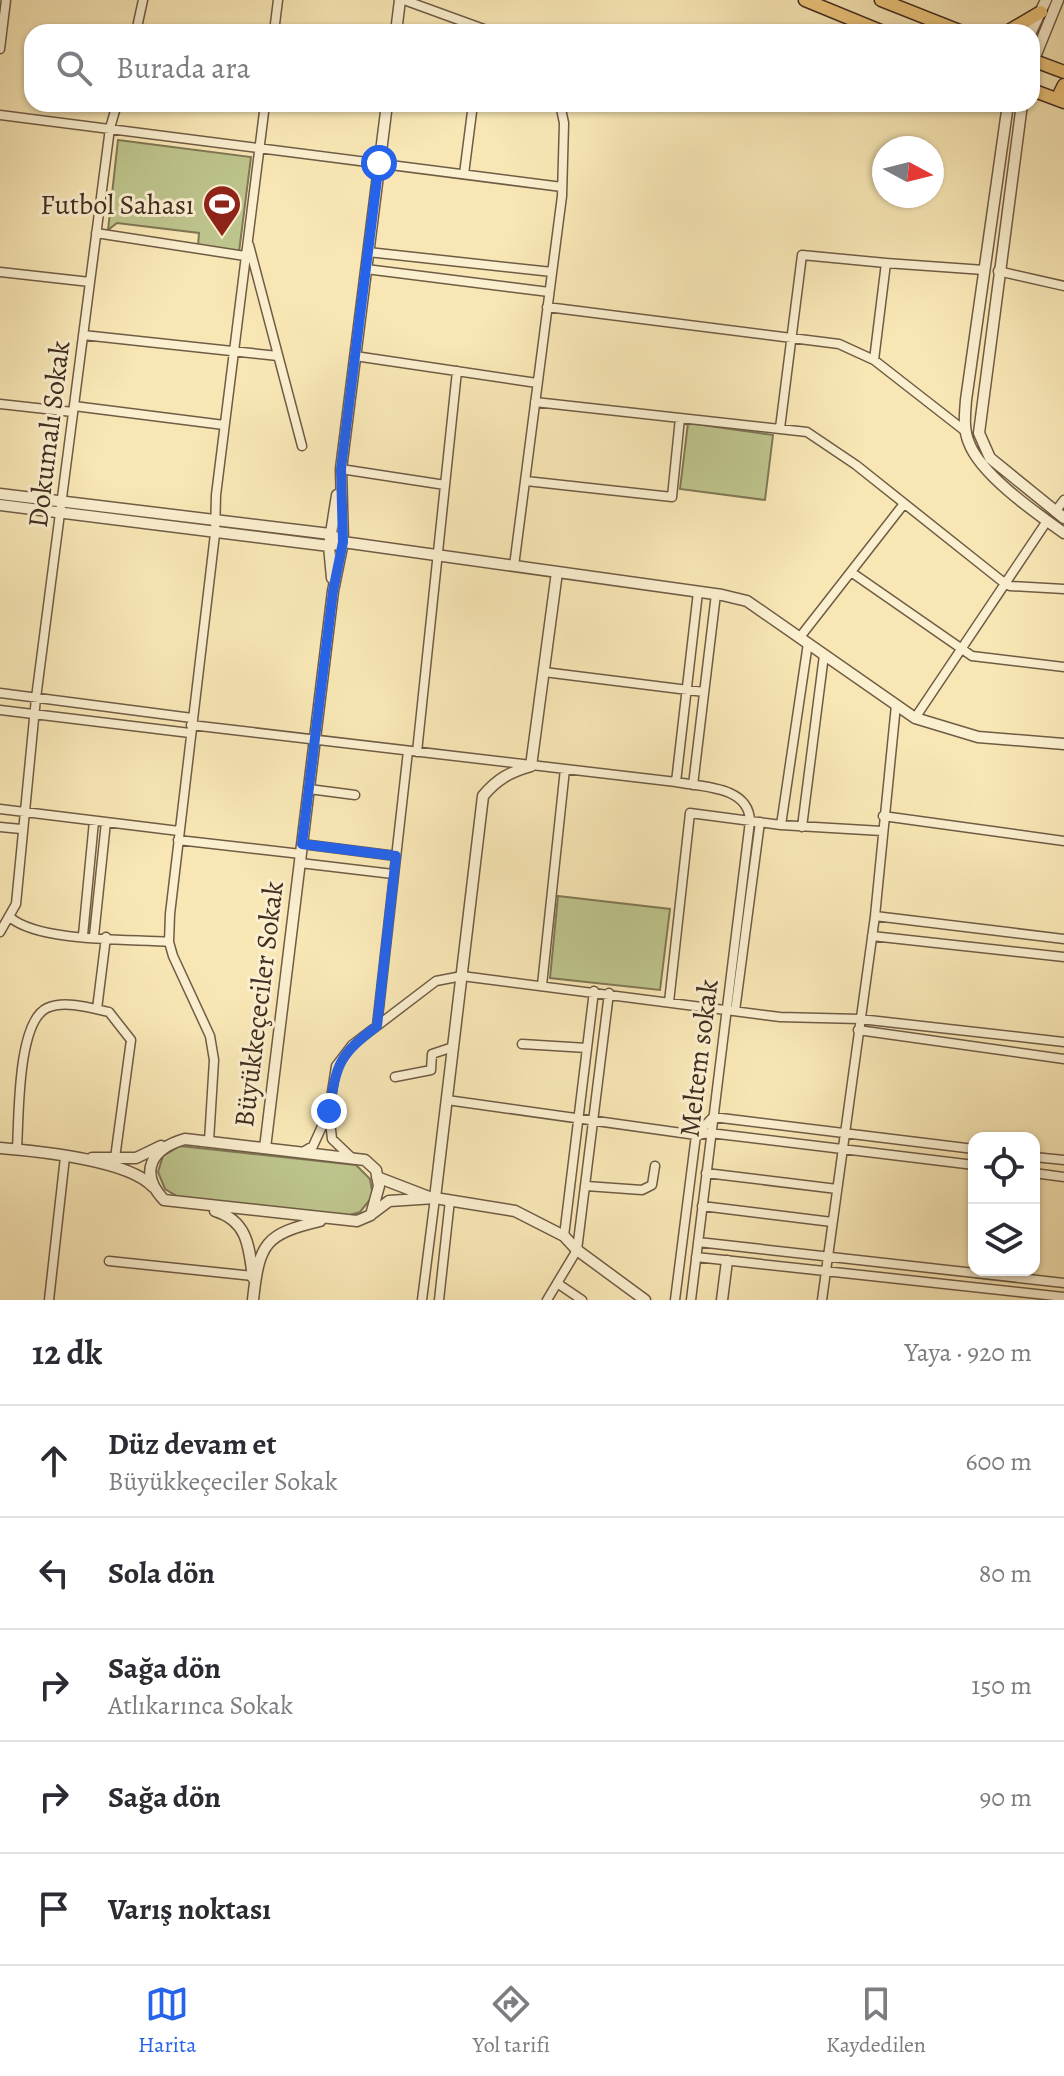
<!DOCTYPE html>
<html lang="tr">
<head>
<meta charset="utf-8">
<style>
	:root { --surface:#fff; --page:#f7f7f7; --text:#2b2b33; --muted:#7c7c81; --line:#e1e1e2; --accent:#2563eb }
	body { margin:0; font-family:Alegreya,serif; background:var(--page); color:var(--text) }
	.controls { position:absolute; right:24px; bottom:24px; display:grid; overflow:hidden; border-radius:16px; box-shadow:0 2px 6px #0004 }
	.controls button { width:72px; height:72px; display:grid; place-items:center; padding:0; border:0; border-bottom:2px solid var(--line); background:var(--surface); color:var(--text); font:40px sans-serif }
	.compass { position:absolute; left:872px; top:136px; width:72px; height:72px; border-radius:50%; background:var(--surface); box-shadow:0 2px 6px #0004; rotate:97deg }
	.stop { position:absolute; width:24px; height:24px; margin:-18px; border:6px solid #2563eb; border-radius:50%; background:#fff }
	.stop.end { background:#2563eb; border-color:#fff; box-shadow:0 2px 8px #0008 }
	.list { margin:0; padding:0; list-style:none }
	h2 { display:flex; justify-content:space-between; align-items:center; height:104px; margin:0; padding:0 32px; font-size:34px }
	h2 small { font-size:26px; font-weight:400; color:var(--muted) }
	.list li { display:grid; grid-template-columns:52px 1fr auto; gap:24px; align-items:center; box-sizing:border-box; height:112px; padding:0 32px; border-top:2px solid var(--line) }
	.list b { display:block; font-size:30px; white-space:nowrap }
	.list p { margin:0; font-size:26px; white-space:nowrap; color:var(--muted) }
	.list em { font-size:26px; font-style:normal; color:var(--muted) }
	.icon { flex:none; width:44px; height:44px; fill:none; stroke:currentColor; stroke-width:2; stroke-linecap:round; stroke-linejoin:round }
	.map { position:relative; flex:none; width:1064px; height:1300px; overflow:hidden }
	.search { position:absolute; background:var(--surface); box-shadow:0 2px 6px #0004; left:24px; right:24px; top:24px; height:88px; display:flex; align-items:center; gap:20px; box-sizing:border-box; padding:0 28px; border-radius:24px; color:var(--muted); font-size:30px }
	.sheet { height:664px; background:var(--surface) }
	nav { display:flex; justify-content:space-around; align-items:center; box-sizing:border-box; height:112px; border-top:2px solid var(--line); background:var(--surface); font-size:22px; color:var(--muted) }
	nav a { display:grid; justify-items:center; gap:4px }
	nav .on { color:var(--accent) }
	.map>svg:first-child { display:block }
</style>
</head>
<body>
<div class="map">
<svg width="1064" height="1300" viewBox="0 0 1064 1300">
	<rect width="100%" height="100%" fill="#f8e7b5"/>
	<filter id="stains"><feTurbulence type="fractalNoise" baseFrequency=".0025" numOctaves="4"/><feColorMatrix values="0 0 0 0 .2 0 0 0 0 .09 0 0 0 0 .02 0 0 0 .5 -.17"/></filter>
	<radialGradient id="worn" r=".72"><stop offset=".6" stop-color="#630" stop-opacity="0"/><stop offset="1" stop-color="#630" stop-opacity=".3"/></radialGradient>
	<!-- green -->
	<path fill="#bec58d" stroke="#807856" stroke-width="2" d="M 118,140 L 251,157 L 239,252 L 198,246 L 199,233 L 117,223 L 108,230 Z
		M 688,423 L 773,435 L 765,500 L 680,489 Z
		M 558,896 L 670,909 L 660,990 L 550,978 Z
		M 180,1146 L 356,1165 L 370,1179 L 373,1196 L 360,1212 L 346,1216 L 180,1198 L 165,1189 L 158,1172 L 163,1156 Z"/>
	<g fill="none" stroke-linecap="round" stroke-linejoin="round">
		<defs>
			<path id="minor" d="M 404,0 L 492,32
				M 136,32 L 143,0
				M 274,32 L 278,0
				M 0,49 L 6,0
				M 0,115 L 562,187
				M 464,174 L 473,104
				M 96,233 L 245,256
				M 249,245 L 302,446
				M 368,252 L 552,272
				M 886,263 L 984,270
				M 366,269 L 549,292
				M 998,271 L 1064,286
				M 0,272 L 90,282
				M 547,307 L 839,344 L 874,360 L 965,431
				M 83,335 L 278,356
				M 355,356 L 537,383
				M 535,402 L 807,432 L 856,465 L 1003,582 L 1010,586 L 1064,589
				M 0,404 L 73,412
				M 74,406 L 224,425
				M 780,428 L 802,255 L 886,263 L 874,360
				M 341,469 L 445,485
				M 526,481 L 672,497 L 680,418
				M 1055,512 L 1064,500
				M 514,566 L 562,196 L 564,123 L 560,104
				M 851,572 L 972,656 L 1064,667
				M 800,637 L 903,505
				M 544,672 L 704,692
				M 0,693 L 192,718
				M 0,710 L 190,733
				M 915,718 L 1047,521
				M 191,725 L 676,782 C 702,787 749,786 750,821 L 691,1300
				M 417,752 L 457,371
				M 676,782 L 698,592
				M 693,785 L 716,594
				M 309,789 L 355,795
				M 0,809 L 179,831
				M 883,816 L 1064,841
				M 781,825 L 808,643
				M 0,827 L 21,829
				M 802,827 L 824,655
				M 178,840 L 301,854
				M 302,844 L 396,856
				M 300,863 L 393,874
				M 875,916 L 1064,939
				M 11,918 C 40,942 129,939 169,942
				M 0,932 L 16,904 L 36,698 L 110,128 L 117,104
				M 83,935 L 94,821
				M 94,936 L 106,822
				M 872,936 L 1064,957
				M 542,985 L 565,769
				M 669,1002 L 690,813 L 781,825 L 882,831
				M 97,1009 L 106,937
				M 735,1011 L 760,822
				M 377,1026 L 408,751
				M 858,1030 L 1064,1059
				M 522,1044 L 587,1048
				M 395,1077 L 431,1070 L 432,1054 L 453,1047
				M 447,1100 L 696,1135 L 713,1117 L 974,1149
				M 329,1111 L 336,1066 L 352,1045 L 436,981 L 462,976 L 780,1017 L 860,1019 L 1064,1042
				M 209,1141 L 214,1060 L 210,1036 L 173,956 L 169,942 L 170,914 L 215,534 L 216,495 L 265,104
				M 17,1149 C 19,1118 17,1022 47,1008 C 65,1000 91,1008 109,1012 L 131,1040 L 115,1158
				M 301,1153 L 313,1146 L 329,1111 L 332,1139 L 353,1159
				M 1034,1157 L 1064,1160
				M 706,1173 L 837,1189
				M 1034,1173 L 1064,1177
				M 586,1186 L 642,1190 L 652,1185 L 655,1166
				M 702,1206 L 832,1222
				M 564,1236 L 594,991
				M 698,1242 L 1064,1283
				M 696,1257 L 1064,1297
				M 109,1261 L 253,1276
				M 557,1283 L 582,1300
				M 49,1300 L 65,1157
				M 422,1300 L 435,1198
				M 439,1300 L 450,1200
				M 547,1300 L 577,1250 L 609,993
				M 675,1300 L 696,1135 L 710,1133 L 974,1165
				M 822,1300 L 875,916 L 896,705"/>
			<path id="tertiary" d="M 396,32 L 400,0
				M 1031,32 L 1046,0
				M 1032,64 L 1058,0
				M 1008,104 L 966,400 C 965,414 963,429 969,443 C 981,475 1036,513 1064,533
				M 1022,104 L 979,433 L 990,458 L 1064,518
				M 0,494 L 330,534 L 343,542
				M 0,505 L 329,546 L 343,542 L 722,595 L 747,601 L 915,718 L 978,737 L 1064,744
				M 332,578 L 329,546 L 337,495
				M 185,1139 L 365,1160 L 376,1170 L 379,1186 L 371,1215 L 357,1221 L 164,1200 C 137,1171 153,1148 185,1139 Z
				M 0,1148 C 37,1151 129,1160 153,1187
				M 265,1148 L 333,591 L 343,542 L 341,469 L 387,104
				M 92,1158 L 136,1158 L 161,1146
				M 377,1177 L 429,1197
				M 435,1198 L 483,796 C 497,779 510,772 531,766 L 557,572
				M 215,1211 C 248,1221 249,1247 253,1278
				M 373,1213 L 389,1201 L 435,1198 L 515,1211 L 564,1236 L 577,1250 L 645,1300
				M 253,1300 C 259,1242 266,1234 320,1221
				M 722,1300 L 727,1261"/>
			<path id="primary" d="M 805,0 L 883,32
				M 881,0 L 962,32
				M 1007,32 L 1041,12
				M 1032,60 L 1064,72
				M 1064,85 L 1060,93 L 1064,101
				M 1032,90 L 1064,102"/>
		</defs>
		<!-- minor casing -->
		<use href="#minor" stroke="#705b45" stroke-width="11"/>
		<!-- tertiary casing -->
		<use href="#tertiary" stroke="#705b45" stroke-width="13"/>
		<!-- primary casing -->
		<use href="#primary" stroke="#422c20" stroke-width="15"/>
		<!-- minor -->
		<use href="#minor" stroke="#faefcf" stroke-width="8"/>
		<!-- tertiary -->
		<use href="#tertiary" stroke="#faefcf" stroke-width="10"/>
		<!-- primary -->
		<use href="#primary" stroke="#ecc47a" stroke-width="12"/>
	</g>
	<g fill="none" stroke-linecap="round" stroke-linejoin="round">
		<!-- route -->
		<path stroke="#2563eb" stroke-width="10" d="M 329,1111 C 337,1063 338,1056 377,1026 L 396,856 L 302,844 L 333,591 L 343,542 L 341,469 L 379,163"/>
	</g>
	<!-- icons -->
	<defs>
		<symbol id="stadium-pin" viewBox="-11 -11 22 30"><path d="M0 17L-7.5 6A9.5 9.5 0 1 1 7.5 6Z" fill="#8f2418" stroke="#faefcf"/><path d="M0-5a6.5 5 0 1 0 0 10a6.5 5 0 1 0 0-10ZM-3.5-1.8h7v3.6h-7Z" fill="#fff"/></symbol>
	</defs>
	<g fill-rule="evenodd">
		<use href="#stadium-pin" x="200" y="182" width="44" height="60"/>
	</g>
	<g text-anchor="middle" stroke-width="6" stroke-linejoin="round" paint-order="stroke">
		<!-- poi labels -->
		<g font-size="28" fill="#422c20" stroke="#faefcf" text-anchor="end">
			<text x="194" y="214">Futbol Sahası</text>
		</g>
		<!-- street labels -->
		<g font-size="28" fill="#422c20" stroke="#faefcf">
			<text transform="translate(48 434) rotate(-83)" y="10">Dokumalı Sokak</text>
			<text transform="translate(258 1004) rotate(-83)" y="10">Büyükkeçeciler Sokak</text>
			<text transform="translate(698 1058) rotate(-83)" y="10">Meltem sokak</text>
		</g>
	</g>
	<rect width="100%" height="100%" filter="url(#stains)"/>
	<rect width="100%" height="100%" fill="url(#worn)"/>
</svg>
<div class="controls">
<button><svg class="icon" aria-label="locate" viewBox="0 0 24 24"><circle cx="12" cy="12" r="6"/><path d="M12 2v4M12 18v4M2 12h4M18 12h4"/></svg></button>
<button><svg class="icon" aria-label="layers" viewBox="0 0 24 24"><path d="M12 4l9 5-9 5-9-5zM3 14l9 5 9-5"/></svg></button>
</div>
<svg class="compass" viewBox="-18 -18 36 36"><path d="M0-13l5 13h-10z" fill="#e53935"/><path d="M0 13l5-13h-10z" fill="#7c7c81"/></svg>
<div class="stop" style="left:379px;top:163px"></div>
<div class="stop end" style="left:329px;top:1111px"></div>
<div class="search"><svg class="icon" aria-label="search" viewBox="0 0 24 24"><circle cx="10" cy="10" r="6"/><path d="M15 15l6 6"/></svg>Burada ara</div>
</div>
<section class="sheet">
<h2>12 dk<small>Yaya · 920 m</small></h2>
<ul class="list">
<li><svg class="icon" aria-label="ahead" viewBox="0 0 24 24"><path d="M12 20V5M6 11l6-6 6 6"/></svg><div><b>Düz devam et</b><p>Büyükkeçeciler Sokak</p></div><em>600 m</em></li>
<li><svg class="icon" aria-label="left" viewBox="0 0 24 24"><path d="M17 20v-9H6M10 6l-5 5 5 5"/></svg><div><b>Sola dön</b></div><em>80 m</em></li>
<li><svg class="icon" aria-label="right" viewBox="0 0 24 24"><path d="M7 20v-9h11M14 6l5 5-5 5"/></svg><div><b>Sağa dön</b><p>Atlıkarınca Sokak</p></div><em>150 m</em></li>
<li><svg class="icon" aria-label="right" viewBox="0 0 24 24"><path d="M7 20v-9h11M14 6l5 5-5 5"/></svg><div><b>Sağa dön</b></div><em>90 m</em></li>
<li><svg class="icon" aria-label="arrive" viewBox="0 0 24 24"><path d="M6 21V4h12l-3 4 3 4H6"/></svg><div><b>Varış noktası</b></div></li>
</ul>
</section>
<nav>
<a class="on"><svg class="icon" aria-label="map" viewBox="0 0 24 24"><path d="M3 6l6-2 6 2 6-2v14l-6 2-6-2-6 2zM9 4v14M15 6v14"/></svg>Harita</a>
<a><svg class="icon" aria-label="directions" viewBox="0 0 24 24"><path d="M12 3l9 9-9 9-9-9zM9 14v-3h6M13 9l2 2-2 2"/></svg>Yol tarifi</a>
<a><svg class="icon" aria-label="saved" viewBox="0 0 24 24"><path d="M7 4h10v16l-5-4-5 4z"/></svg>Kaydedilen</a>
</nav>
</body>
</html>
